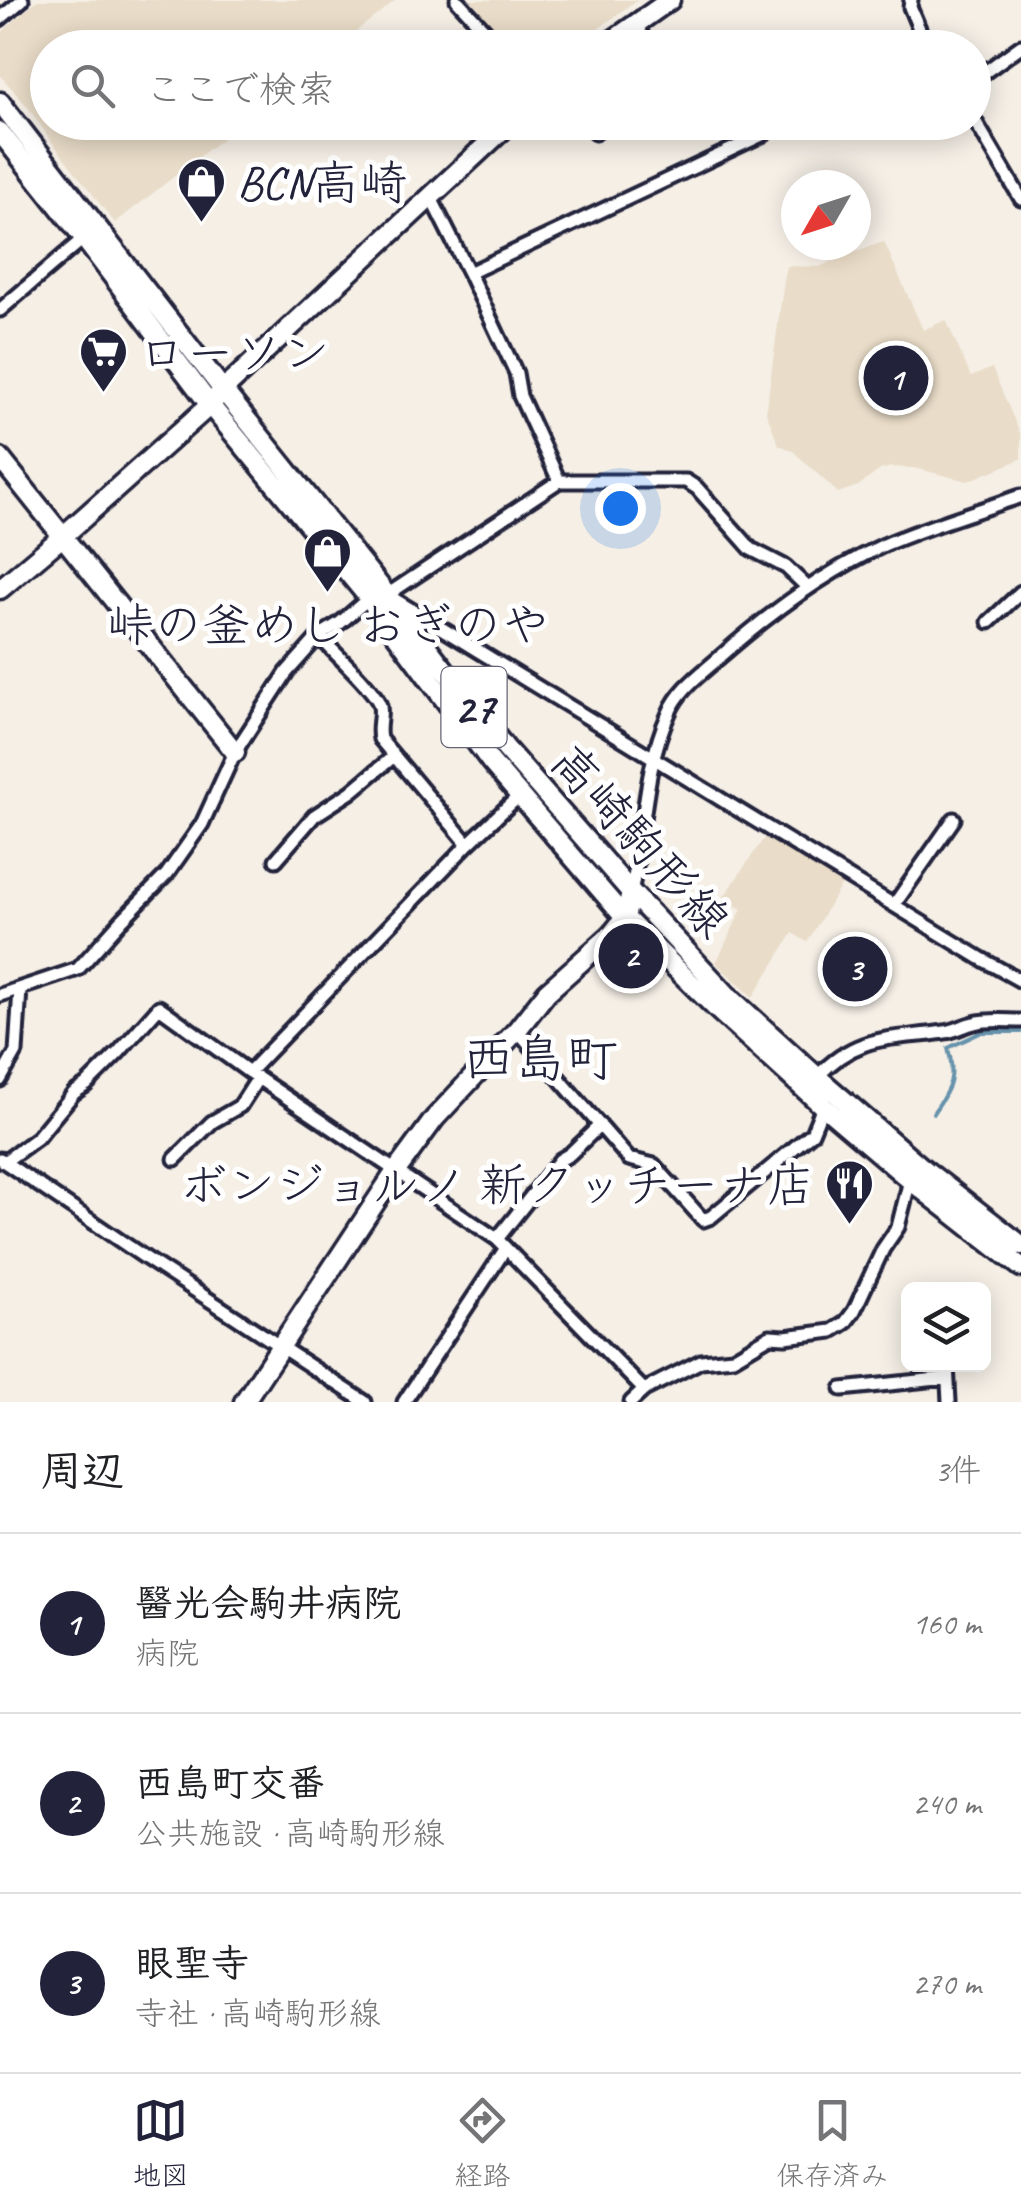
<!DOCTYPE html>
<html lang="ja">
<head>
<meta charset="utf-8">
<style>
	:root { --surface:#fff; --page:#f2f2f2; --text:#202124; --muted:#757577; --line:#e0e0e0; --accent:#22223b }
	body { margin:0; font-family:Caveat,"Klee One",sans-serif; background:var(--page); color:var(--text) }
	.controls { position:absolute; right:30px; bottom:30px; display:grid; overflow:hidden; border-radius:15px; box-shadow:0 5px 25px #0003 }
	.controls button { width:90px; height:90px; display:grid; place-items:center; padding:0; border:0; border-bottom:2px solid var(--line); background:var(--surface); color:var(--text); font:50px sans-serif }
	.compass { position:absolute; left:781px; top:170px; width:90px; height:90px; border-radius:50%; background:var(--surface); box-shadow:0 5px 25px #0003; rotate:231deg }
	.you { position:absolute; left:620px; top:508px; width:35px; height:35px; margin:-25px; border:8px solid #fff; border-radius:50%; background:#1a73e8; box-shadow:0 0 0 15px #1a73e833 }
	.badge { display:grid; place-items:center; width:65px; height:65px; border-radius:50%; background:var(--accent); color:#fff; font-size:32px; font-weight:700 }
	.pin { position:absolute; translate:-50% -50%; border:5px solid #fff; box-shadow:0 2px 10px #0006 }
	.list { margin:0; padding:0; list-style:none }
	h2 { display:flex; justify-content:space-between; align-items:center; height:130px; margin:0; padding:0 40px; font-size:42px }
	h2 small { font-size:32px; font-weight:400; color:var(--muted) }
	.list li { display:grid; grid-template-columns:65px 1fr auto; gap:30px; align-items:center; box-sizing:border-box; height:180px; padding:0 40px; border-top:2px solid var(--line) }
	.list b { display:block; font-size:38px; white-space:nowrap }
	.list p { margin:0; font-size:32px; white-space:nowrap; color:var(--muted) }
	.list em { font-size:32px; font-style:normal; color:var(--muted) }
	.icon { flex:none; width:55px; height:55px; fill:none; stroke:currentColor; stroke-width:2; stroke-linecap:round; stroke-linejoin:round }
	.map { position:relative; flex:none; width:1021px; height:1402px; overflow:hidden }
	.search { position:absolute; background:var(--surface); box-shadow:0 5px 25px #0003; left:30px; right:30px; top:30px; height:110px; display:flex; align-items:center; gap:25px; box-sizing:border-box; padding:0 35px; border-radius:55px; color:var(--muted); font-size:38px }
	.sheet { height:670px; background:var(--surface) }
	nav { display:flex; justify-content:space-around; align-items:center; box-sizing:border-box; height:140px; border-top:2px solid var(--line); background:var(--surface); font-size:28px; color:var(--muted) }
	nav a { display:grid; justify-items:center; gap:5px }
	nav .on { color:var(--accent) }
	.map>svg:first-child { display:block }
</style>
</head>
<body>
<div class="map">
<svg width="1021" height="1402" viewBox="0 0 1021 1402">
	<rect width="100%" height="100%" fill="#f5efe6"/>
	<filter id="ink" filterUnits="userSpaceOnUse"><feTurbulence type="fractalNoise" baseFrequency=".01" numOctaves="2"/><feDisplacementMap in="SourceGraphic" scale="20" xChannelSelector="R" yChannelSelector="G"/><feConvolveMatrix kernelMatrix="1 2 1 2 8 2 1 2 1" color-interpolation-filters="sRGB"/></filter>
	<g filter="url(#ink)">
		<!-- built -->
		<path fill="#e9dcc8" d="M 37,0 L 396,0 L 336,47 L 48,48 L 48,122 L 242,123 L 115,223 L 52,142 L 27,106 L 0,75 L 0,34 Z
			M 467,0 L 638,0 L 571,48 L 511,47 Z
			M 884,242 L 923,330 L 946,320 L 971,377 L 992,368 L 1021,436 L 1021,459 L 968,481 L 914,468 L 891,467 L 880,470 L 858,486 L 838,493 L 792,450 L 779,445 L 766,412 L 786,266 L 819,267 L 859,250 Z
			M 767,834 L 843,882 L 807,942 L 793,933 L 753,997 L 716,963 L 742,909 L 723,898 Z"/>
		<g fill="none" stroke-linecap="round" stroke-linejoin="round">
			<!-- stream -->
			<path stroke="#6692ab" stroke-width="4" d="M 933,1113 C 951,1088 956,1077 948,1048 L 982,1032 L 1021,1032"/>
			<defs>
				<path id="street" d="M 457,0 L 501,48
					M 911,0 L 910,7 L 927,48
					M 0,19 L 22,0
					M 636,24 L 649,48
					M 974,80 L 1021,46
					M 974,119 L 1021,199
					M 595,133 L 611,122
					M 431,198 L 469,273 L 516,373 L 520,396 L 559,481
					M 469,273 L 764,134 L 780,122
					M 0,310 L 84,238
					M 387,595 L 559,481 L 686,481 L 697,488 L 751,549 L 786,567 L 808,588
					M 397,601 L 980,958 L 1021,981
					M 989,622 L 1021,592
					M 319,636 C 331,650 377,691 380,706 C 382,717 377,727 380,739 L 468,844
					M 276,860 L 314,816 L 351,792 L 394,756
					M 631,892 C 645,833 643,770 669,713 C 679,689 701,674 720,657 C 770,613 823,573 884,545 C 928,526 976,512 1021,496
					M 894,905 L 954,819
					M 0,995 L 78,969 L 121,921 L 167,874 L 202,824 L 235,752 L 287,672 L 319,636 L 340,623 L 369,598 L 375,597
					M 517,1030 L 629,1159 L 654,1165 L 703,1220 L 711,1217 L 812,1133 L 823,1106
					M 249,1072 L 468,844 L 520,795
					M 817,1077 C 858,1033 891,1040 945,1032 C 956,1031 964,1025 974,1023 C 988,1019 1006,1021 1021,1021
					M 0,1080 L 16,1052 L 20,989
					M 0,1159 L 147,1259 L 365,1402
					M 175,1159 L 212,1122 L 240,1106 L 258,1078
					M 4,1162 L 37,1138 L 74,1093 L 86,1085 L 119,1052 L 159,1007 L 249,1072 L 497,1239 L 644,1390
					M 497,1239 L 560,1160 L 570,1154 L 600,1125
					M 947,1364 L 949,1402
					M 842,1389 L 947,1378
					M 404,1402 L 506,1248
					M 631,1402 L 644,1390 L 701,1361 L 733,1358 L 770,1336 L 785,1337 L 832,1331 L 845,1323 L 854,1311 L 883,1249 L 898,1227 L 910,1180"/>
				<path id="secondary" d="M 602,48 L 670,0
					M 0,458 L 235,752
					M 0,589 L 62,537 L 210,405 L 223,390 L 511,122
					M 244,1402 L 396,1171 L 435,1118 L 517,1030 L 547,992 L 612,934 L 625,918 L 631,892"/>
				<path id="primary" d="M 0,102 L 223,390 L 387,595 L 506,749 L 631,892 L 727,995 L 817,1077 L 920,1166 L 1021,1245
					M 0,132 L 84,238 L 210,405 L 369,598 L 491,762 L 625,918 L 717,1009 L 823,1106 L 910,1180 L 1021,1267"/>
			</defs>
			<!-- street casing -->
			<use href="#street" stroke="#22223b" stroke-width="19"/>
			<!-- secondary casing -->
			<use href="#secondary" stroke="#22223b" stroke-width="25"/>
			<!-- primary casing -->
			<use href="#primary" stroke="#22223b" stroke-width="25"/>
			<!-- street -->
			<use href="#street" stroke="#fff" stroke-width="11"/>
			<!-- secondary -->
			<use href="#secondary" stroke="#fff" stroke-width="18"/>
			<!-- primary -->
			<use href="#primary" stroke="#fff" stroke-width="18"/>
		</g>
	</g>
	<!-- icons -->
	<defs>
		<symbol id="shop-pin" viewBox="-11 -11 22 30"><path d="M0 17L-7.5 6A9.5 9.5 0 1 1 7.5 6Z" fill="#22223b" stroke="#fff"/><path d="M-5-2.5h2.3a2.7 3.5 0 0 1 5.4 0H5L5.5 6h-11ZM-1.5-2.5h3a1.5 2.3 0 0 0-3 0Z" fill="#fff"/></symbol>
		<symbol id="supermarket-pin" viewBox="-11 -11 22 30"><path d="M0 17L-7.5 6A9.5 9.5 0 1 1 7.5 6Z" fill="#22223b" stroke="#fff"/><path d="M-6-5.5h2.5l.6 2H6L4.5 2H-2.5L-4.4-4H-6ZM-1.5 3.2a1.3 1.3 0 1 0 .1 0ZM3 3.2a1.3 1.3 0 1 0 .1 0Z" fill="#fff"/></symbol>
		<symbol id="restaurant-pin" viewBox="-11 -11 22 30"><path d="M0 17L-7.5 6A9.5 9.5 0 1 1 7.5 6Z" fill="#22223b" stroke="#fff"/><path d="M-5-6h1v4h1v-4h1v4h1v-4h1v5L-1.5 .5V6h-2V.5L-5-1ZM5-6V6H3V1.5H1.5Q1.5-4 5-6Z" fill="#fff"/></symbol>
	</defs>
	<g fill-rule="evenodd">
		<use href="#shop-pin" x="174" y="154" width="55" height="75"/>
		<use href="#supermarket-pin" x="76" y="324" width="55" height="75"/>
		<use href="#shop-pin" x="300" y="524" width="55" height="75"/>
		<use href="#restaurant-pin" x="822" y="1156" width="55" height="75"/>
	</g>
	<g text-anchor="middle" stroke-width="10" stroke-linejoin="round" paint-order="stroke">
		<!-- shield labels -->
		<rect fill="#fff" stroke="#646476" stroke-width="2.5" x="441.5" y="667" width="65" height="80" rx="8"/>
		<g font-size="45" font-weight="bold" fill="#22223b">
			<text x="474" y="723">27</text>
		</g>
		<!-- poi labels -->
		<g font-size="48" fill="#22223b" stroke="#fff" text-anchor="start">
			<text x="237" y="199">BCN高崎</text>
			<text x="138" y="369">ローソン</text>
			<text x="328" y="641" text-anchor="middle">峠の釜めし おぎのや</text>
			<text x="815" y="1201" text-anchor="end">ボンジョルノ 新クッチーナ店</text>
		</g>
		<!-- street labels -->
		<g font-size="48" fill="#22223b" stroke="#fff">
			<text transform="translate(641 840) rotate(48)" y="17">高崎駒形線</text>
		</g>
		<!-- quarter labels -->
		<g font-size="52" fill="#22223b" stroke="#fff">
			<text x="540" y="1076">西島町</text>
		</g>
	</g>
</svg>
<div class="controls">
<button><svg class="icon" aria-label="layers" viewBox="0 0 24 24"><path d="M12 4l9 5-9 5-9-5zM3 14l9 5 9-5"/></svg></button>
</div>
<svg class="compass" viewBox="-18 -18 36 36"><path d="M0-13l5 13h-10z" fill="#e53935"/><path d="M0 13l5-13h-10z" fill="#757577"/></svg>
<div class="you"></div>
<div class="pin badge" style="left:896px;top:378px">1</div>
<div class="pin badge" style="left:631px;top:956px">2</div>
<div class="pin badge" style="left:855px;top:969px">3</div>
<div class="search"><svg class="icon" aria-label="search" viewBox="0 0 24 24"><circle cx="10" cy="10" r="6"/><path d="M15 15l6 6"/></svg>ここで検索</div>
</div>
<section class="sheet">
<h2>周辺<small>3件</small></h2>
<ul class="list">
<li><span class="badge">1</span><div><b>醫光会駒井病院</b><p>病院</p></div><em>160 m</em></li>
<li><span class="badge">2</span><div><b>西島町交番</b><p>公共施設 · 高崎駒形線</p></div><em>240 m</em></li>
<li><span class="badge">3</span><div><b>眼聖寺</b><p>寺社 · 高崎駒形線</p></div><em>270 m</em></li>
</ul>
</section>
<nav>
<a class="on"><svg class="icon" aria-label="map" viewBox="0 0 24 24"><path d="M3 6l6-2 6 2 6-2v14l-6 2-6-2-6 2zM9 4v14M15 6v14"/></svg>地図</a>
<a><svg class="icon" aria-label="directions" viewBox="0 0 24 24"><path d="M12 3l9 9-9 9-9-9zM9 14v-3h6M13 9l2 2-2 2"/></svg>経路</a>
<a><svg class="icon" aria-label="saved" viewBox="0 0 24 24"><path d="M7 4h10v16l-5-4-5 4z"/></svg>保存済み</a>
</nav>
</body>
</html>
